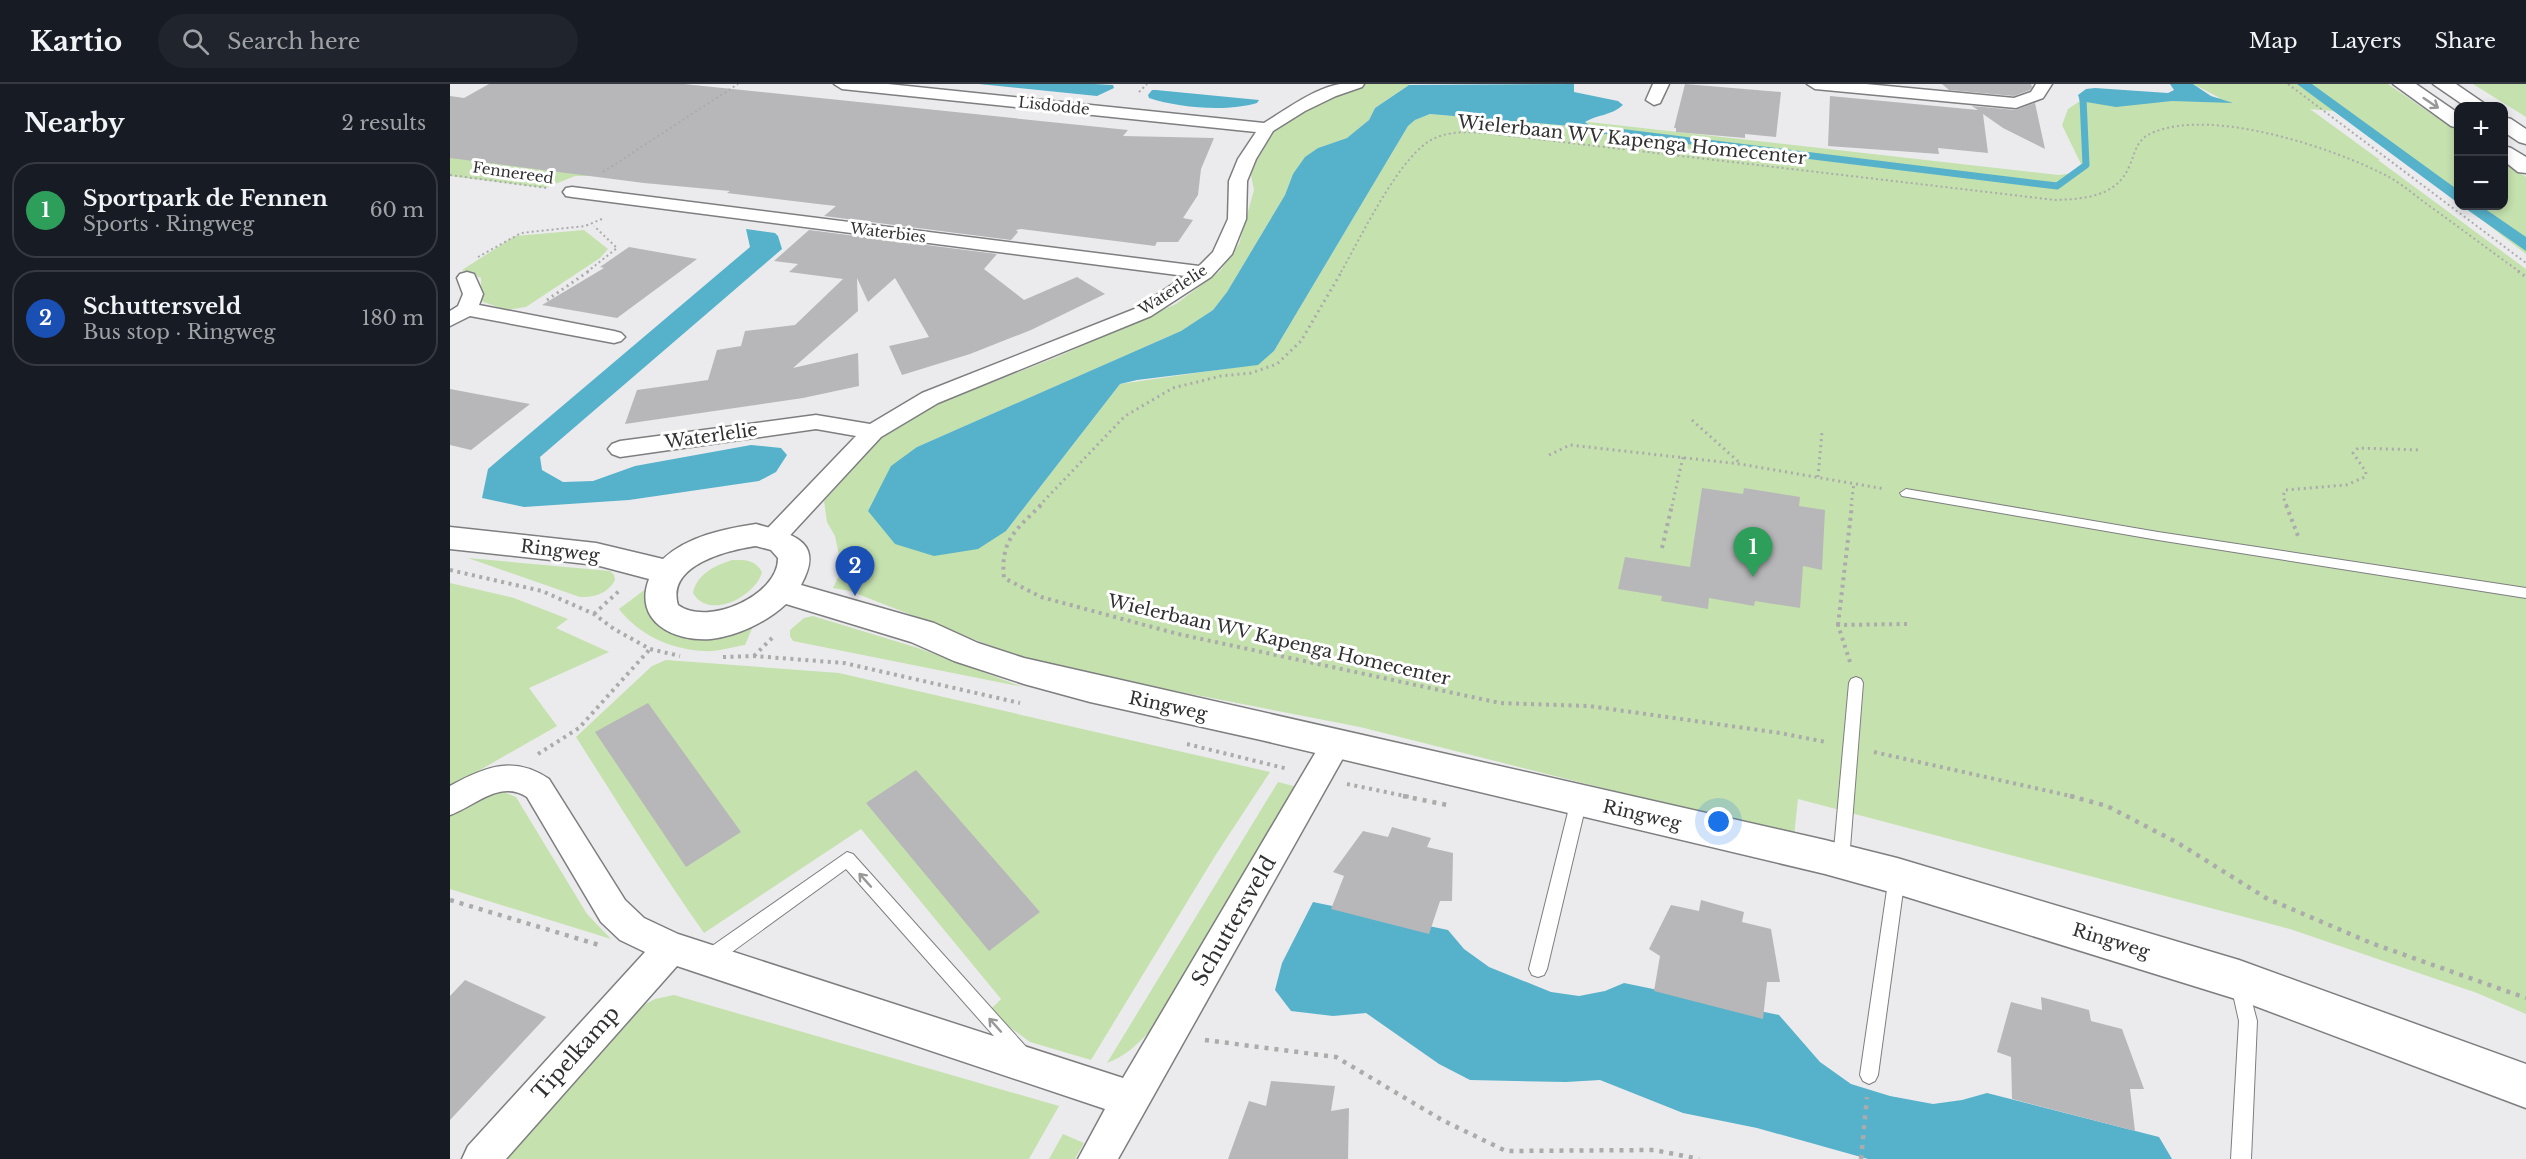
<!DOCTYPE html>
<html lang="en">
<head>
<meta charset="utf-8">
<style>
	:root { --surface:#171b24; --page:#20242c; --text:#f1f3f6; --muted:#9ea1a6; --line:#363941; --accent:#ea580c }
	body { margin:0; font-family:"Libre Baskerville",serif; background:var(--page); color:var(--text) }
	.controls { position:absolute; right:18px; top:18px; display:grid; overflow:hidden; border-radius:12px; box-shadow:0 3px 9px #0003 }
	.controls button { width:54px; height:54px; display:grid; place-items:center; padding:0; border:0; border-bottom:2px solid var(--line); background:var(--surface); color:var(--text); font:30px sans-serif }
	.you { position:absolute; left:1269px; top:738px; width:21px; height:21px; margin:-15px; border:4px solid #fff; border-radius:50%; background:#1a73e8; box-shadow:0 0 0 9px #1a73e833 }
	.badge { display:grid; place-items:center; width:39px; height:39px; border-radius:50%; background:var(--accent); color:#fff; font-size:20px; font-weight:700 }
	.pin { position:absolute; translate:-50% -50px; filter:drop-shadow(0 2px 3px #0008) }
	.pin::after { content:''; position:absolute; top:32px; width:21px; height:18px; background:inherit; clip-path:polygon(0 0,100% 0,50% 100%) }
	.list { margin:0; padding:0; list-style:none }
	h2 { display:flex; justify-content:space-between; align-items:center; height:78px; margin:0; padding:0 24px; font-size:26px }
	h2 small { font-size:20px; font-weight:400; color:var(--muted) }
	.list li { display:grid; grid-template-columns:39px 1fr auto; gap:18px; align-items:center; box-sizing:border-box; height:96px; margin:0 12px 12px; padding:0 12px; border:2px solid var(--line); border-radius:24px }
	.list b { display:block; font-size:22px; white-space:nowrap }
	.list p { margin:0; font-size:20px; white-space:nowrap; color:var(--muted) }
	.list em { font-size:20px; font-style:normal; color:var(--muted) }
	.icon { flex:none; width:33px; height:33px; fill:none; stroke:currentColor; stroke-width:2; stroke-linecap:round; stroke-linejoin:round }
	.map { position:relative; flex:none; width:2076px; height:1075px; overflow:hidden }
	header { display:flex; align-items:center; gap:36px; box-sizing:border-box; height:84px; padding:0 30px; background:var(--surface); border-bottom:2px solid var(--line) }
	header strong { font-size:28px }
	nav { display:flex; gap:33px; margin-inline-start:auto; font-size:21px }
	.search { width:420px; height:54px; background:var(--page); display:flex; align-items:center; gap:15px; box-sizing:border-box; padding:0 21px; border-radius:33px; color:var(--muted); font-size:22px }
	main { display:flex }
	aside { flex:1; background:var(--surface) }
	.map>svg:first-child { display:block }
</style>
</head>
<body>
<header>
<strong>Kartio</strong>
<div class="search"><svg class="icon" aria-label="search" viewBox="0 0 24 24"><circle cx="10" cy="10" r="6"/><path d="M15 15l6 6"/></svg>Search here</div>
<nav><a>Map</a><a>Layers</a><a>Share</a></nav>
</header>
<main>
<aside>
<h2>Nearby<small>2 results</small></h2>
<ul class="list">
<li><span class="badge" style="background:#2e9e5b">1</span><div><b>Sportpark de Fennen</b><p>Sports · Ringweg</p></div><em>60 m</em></li>
<li><span class="badge" style="background:#1a4fb4">2</span><div><b>Schuttersveld</b><p>Bus stop · Ringweg</p></div><em>180 m</em></li>
</ul>
</aside>
<div class="map">
<svg width="2076" height="1075" viewBox="0 0 2076 1075">
	<rect width="100%" height="100%" fill="#ebebed"/>
	<!-- green -->
	<path fill="#c5e1ae" d="M 911,0 L 960,0 L 925,24 L 919,36 L 904,49 L 897,54 L 868,64 L 843,90 L 835,111 L 777,208 L 763,226 L 731,247 L 467,363 L 426,411 L 418,427 L 556,447 L 670,300 L 808,280 L 824,267 L 958,42 L 965,36 L 980,30 L 1133,43 L 1133,40 L 1139,38 L 1609,91 L 1623,89 L 1632,82 L 1612,41 L 1618,25 L 1633,15 L 1770,14 L 1743,0 L 1938,0 L 2008,48 L 2008,117 L 1893,28 L 1860,25 L 1930,76 L 1928,76 L 2076,185 L 2076,930 L 2027,909 L 1840,845 L 1348,715 L 1344,752 L 910,643 L 602,583 L 559,569 L 400,507 L 383,504 L 392,485 L 385,452 L 377,438 L 374,417 L 441,342 L 497,316 L 607,273 L 726,220 L 770,187 L 789,160 L 804,106 L 800,86 L 818,50 L 844,28 Z
		M 2023,0 L 2076,0 L 2076,33 Z
		M 0,43 L 213,47 L 143,92 L 125,92 L 95,104 L 0,92 Z
		M 2054,78 L 2076,93 L 2076,170 L 2014,122 L 2054,122 Z
		M 134,146 L 158,165 L 150,174 L 76,223 L 56,226 L 31,217 L 31,194 L 12,186 L 65,152 Z
		M 18,474 L 160,487 L 164,491 L 165,496 C 158,509 145,514 130,513 Z
		M 282,476 C 294,476 305,475 312,488 C 306,512 259,537 243,509 C 247,490 264,482 282,476 Z
		M 0,499 L 64,514 L 118,535 L 106,544 L 159,568 L 79,604 L 107,642 L 0,703 Z
		M 197,504 C 191,524 200,535 217,545 L 306,535 L 295,561 C 282,563 267,568 253,567 C 220,565 189,551 169,525 Z
		M 363,532 L 468,564 L 573,603 L 343,557 L 340,552 L 340,546 L 354,534 Z
		M 216,576 L 389,589 L 820,688 L 765,772 L 641,976 L 580,958 L 554,939 L 541,925 L 551,915 L 411,745 L 254,849 C 209,785 168,719 126,653 L 202,582 Z
		M 828,698 L 847,703 L 699,948 C 686,962 675,972 657,979 Z
		M 54,708 L 66,713 L 137,830 L 161,855 L 0,805 L 0,728 L 40,709 Z
		M 224,911 L 609,1022 L 579,1075 L 55,1075 L 188,924 L 205,915 Z
		M 613,1050 L 634,1059 L 625,1075 L 599,1075 Z"/>
	<!-- water -->
	<path fill="#56b2cb" d="M 529,0 L 644,0 L 663,1 L 664,4 L 647,12 Z
		M 1124,0 L 1124,8 L 1168,17 L 1173,21 C 1161,32 1148,30 1135,38 L 1144,44 L 980,30 L 965,36 L 958,42 L 824,267 L 808,281 L 687,296 L 670,300 L 556,447 L 528,465 L 484,472 L 445,460 L 418,427 L 441,382 L 467,363 L 731,247 L 763,226 L 777,208 L 835,111 L 843,90 L 855,73 L 868,64 L 897,54 L 919,36 L 925,24 L 959,1 Z
		M 1720,0 L 1743,0 L 1761,12 L 1783,19 L 1722,17 L 1666,23 L 1630,17 L 1628,11 L 1636,5 L 1645,4 L 1718,9 L 1724,6 Z
		M 1847,0 L 1862,0 L 2008,106 L 2008,119 Z
		M 702,6 L 706,6 L 809,16 L 807,19 C 777,28 729,24 699,14 L 698,11 Z
		M 2012,122 L 2031,122 L 2076,153 L 2076,167 Z
		M 296,145 L 325,149 L 328,152 L 332,165 L 90,373 L 92,386 L 113,398 L 143,397 L 185,382 L 301,361 L 331,364 L 337,371 L 326,388 L 309,397 L 179,416 L 74,423 L 32,414 L 38,385 L 300,163 Z
		M 863,818 L 998,846 L 1014,865 L 1039,883 L 1101,908 L 1129,912 L 1155,907 L 1174,899 L 1329,931 L 1370,978 L 1401,1000 L 1440,1012 L 1483,1020 L 1512,1016 L 1537,1009 L 1709,1053 L 1722,1075 L 1418,1075 L 1307,1044 L 1233,1029 L 1150,996 L 1116,998 L 1020,996 L 989,980 L 916,929 L 883,932 L 841,927 L 825,906 L 832,879 Z"/>
	<g fill="none" stroke-linecap="round" stroke-linejoin="round">
		<!-- stream -->
		<path stroke="#56b2cb" stroke-width="7" d="M 1119,42 L 1607,102 L 1636,81 L 1633,15"/>
	</g>
	<!-- building -->
	<path fill="#b7b7b9" d="M 39,0 L 234,0 L 678,46 L 673,52 L 764,54 L 751,85 L 748,111 L 733,134 L 743,136 L 728,158 L 707,158 L 705,162 L 571,145 L 566,146 L 568,148 L 561,156 L 374,132 L 386,122 L 368,120 L 277,109 L 280,107 L 194,99 L 0,74 L 0,12 L 14,14 Z
		M 1235,0 L 1331,8 L 1326,53 L 1295,50 L 1295,54 L 1226,48 L 1226,44 L 1224,44 Z
		M 1492,0 L 1581,0 L 1582,3 L 1580,6 L 1564,12 L 1499,6 Z
		M 1380,12 L 1528,26 L 1522,22 L 1566,26 L 1585,19 L 1595,65 L 1553,44 L 1533,30 L 1538,69 L 1488,64 L 1489,70 L 1378,62 Z
		M 359,146 L 547,170 L 534,185 L 574,216 L 627,193 L 655,210 L 581,246 L 520,270 L 452,291 L 439,262 L 479,253 L 445,194 L 418,218 L 407,194 L 408,227 L 343,284 L 408,269 L 409,302 L 353,314 L 175,340 L 187,306 L 258,296 L 267,266 L 291,262 L 295,247 L 345,241 L 393,195 L 339,188 L 348,180 L 324,177 Z
		M 179,163 L 247,175 L 167,234 L 92,221 L 154,184 L 150,183 Z
		M 0,305 L 80,320 L 21,366 L 0,361 Z
		M 1252,404 L 1293,410 L 1294,404 L 1350,413 L 1349,422 L 1375,426 L 1372,486 L 1353,482 L 1350,524 L 1305,517 L 1304,522 L 1259,514 L 1258,525 L 1211,517 L 1212,512 L 1168,505 L 1175,473 L 1240,483 Z
		M 198,619 L 291,748 L 236,783 L 145,648 Z
		M 466,686 L 590,828 L 539,867 L 416,719 Z
		M 942,743 L 981,754 L 977,763 L 1003,769 L 1002,817 L 990,817 L 979,850 L 881,825 L 894,792 L 883,788 L 913,747 L 938,753 Z
		M 1251,816 L 1294,828 L 1292,838 L 1321,845 L 1330,898 L 1317,898 L 1313,935 L 1204,907 L 1210,872 L 1199,865 L 1221,821 L 1249,827 Z
		M 15,896 L 96,933 L 0,1036 L 0,912 Z
		M 1591,913 L 1639,926 L 1641,937 L 1672,945 L 1694,1005 L 1680,1005 L 1685,1047 L 1562,1015 L 1561,973 L 1547,968 L 1561,918 L 1592,926 Z
		M 821,997 L 885,1002 L 881,1027 L 899,1024 L 898,1075 L 778,1075 L 799,1017 L 816,1022 Z"/>
	<g fill="none" stroke-linecap="round" stroke-linejoin="round">
		<defs>
			<path id="service" d="M 1456,405 L 1708,448 L 2076,504 L 2076,514 L 1708,456 L 1452,412 L 1450,409 Z
				M 1406,593 L 1411,595 L 1413,599 L 1399,777 L 1397,782 L 1391,784 L 1385,782 L 1383,777 L 1399,599 L 1401,595 Z
				M 1129,709 L 1134,711 L 1137,716 L 1097,885 L 1094,891 L 1088,893 L 1082,891 L 1079,885 L 1121,716 L 1124,711 Z
				M 397,768 L 403,770 L 578,965 L 581,971 L 578,977 L 572,980 L 566,977 L 396,785 L 264,881 L 258,883 L 252,881 L 250,875 L 252,869 Z
				M 1447,785 L 1453,787 L 1455,792 L 1428,991 L 1425,997 L 1419,1000 L 1413,997 L 1410,991 L 1439,792 L 1441,787 Z
				M 1790,893 L 1796,895 L 1807,937 L 1801,1075 L 1781,1075 L 1789,937 L 1781,901 L 1784,895 Z"/>
			<path id="minor" d="M 384,0 L 438,0 L 814,39 C 837,25 863,5 890,0 C 898,0 906,0 914,0 L 912,3 L 886,12 L 855,27 L 823,47 L 806,75 L 797,97 L 796,135 L 782,170 L 761,193 L 701,232 L 488,319 L 431,353 L 332,460 L 323,463 L 314,460 L 310,454 L 314,448 L 406,352 L 366,345 L 170,373 L 162,370 L 158,365 L 162,360 L 170,357 L 366,331 L 420,340 L 472,309 L 687,224 L 735,192 L 122,113 L 116,112 L 113,108 L 116,104 L 122,103 L 749,182 L 763,168 L 778,135 L 779,97 L 788,75 L 806,48 L 392,5 Z
				M 1203,0 L 1219,0 L 1210,19 L 1204,21 L 1196,16 Z
				M 1357,0 L 1416,0 L 1564,14 L 1581,8 L 1586,0 L 1602,0 L 1593,14 L 1566,24 L 1365,5 Z
				M 17,188 L 24,190 L 33,210 L 29,221 L 164,247 L 171,249 L 175,253 L 171,257 L 164,259 L 20,232 L 0,242 L 0,227 L 8,222 L 13,210 L 7,194 L 10,190 Z
				M 887,646 L 897,649 L 902,658 L 897,667 L 668,1075 L 628,1075 L 655,1025 L 227,882 L 56,1075 L 12,1075 L 18,1062 L 195,868 L 170,856 L 151,838 L 77,713 C 50,695 25,722 0,731 L 0,702 C 35,683 63,671 99,695 L 175,816 L 194,834 L 228,850 L 673,994 L 877,649 Z"/>
			<path id="secondary" d="M 306,440 C 341,450 376,456 351,501 L 484,539 L 528,559 L 574,574 L 1375,756 L 1447,774 L 1789,876 L 2076,980 L 2076,1024 L 1789,916 L 1447,810 L 1375,790 L 811,656 L 640,618 L 574,600 L 504,577 L 461,558 L 336,520 C 317,538 287,552 261,555 C 223,558 183,537 199,495 L 146,481 L 0,465 L 0,443 L 146,459 L 213,475 C 238,452 274,445 306,440 ZM 306,462 L 321,466 L 328,474 C 329,511 258,543 228,521 C 216,481 278,466 306,462 Z"/>
			<path id="trunk" d="M 1943,0 L 1966,0 L 2008,29 L 2008,44 L 2001,42 Z
				M 1983,0 L 2006,0 L 2038,22 L 2015,22 Z
				M 2054,33 L 2061,35 L 2076,45 L 2076,60 L 2069,58 L 2054,48 Z
				M 2054,62 L 2061,64 L 2076,73 L 2076,89 L 2068,88 L 2054,77 Z"/>
		</defs>
		<!-- service casing -->
		<use href="#service" stroke="#7e7e80" stroke-width="2"/>
		<!-- minor casing -->
		<use href="#minor" stroke="#7e7e80" stroke-width="3"/>
		<!-- secondary casing -->
		<use href="#secondary" stroke="#7e7e80" stroke-width="3"/>
		<!-- trunk casing -->
		<use href="#trunk" stroke="#7e7e80" stroke-width="3"/>
		<!-- path-far3 -->
		<path stroke="#ababac" stroke-width="2" stroke-dasharray="2 3" stroke-linecap="butt" d="M 1838,0 L 2076,179
			M 689,8 L 697,0
			M 153,88 L 288,0
			M 0,91 L 97,104
			M 28,173 L 71,149 L 135,142 L 152,135
			M 137,188 L 167,164 L 144,142
			M 891,188 C 910,155 951,68 985,54 C 1003,46 1024,48 1044,50 L 1605,116 C 1634,115 1666,113 1679,83 C 1686,67 1686,55 1704,48 C 1764,24 1885,64 1941,94 C 1954,102 1966,112 1978,121 C 2009,143 2039,166 2070,188"/>
		<!-- path-far2 -->
		<path stroke="#ababac" stroke-width="3" stroke-dasharray="2 4" stroke-linecap="butt" d="M 2068,187 L 2076,193
			M 97,216 L 139,187
			M 1242,336 L 1290,379
			M 1099,371 L 1120,361 L 1290,380 L 1435,405
			M 1368,393 L 1372,348
			M 589,422 L 675,332 L 723,304 L 771,292 L 801,289 L 827,280 L 851,257 L 892,187
			M 1222,422 L 1233,373
			M 1401,422 L 1404,399
			M 1837,422 L 1833,413 L 1835,406 L 1896,401 L 1915,393 L 1916,388 L 1903,369 L 1908,364 L 1971,366"/>
		<!-- path-far1 -->
		<path stroke="#ababac" stroke-width="4" stroke-dasharray="3 4.5" stroke-linecap="butt" d="M 591,421 C 566,446 550,456 554,494 L 591,513 L 728,550 L 1050,619 L 1139,622 L 1330,649 L 1376,658
			M 1836,421 L 1848,452
			M 1212,464 L 1222,421
			M 0,486 L 92,507 L 144,530 L 164,545 L 200,565 L 230,572
			M 144,530 L 170,506
			M 1388,541 L 1402,421
			M 304,572 L 323,553
			M 273,573 L 304,572 L 394,579 L 570,619
			M 1400,578 L 1388,541 L 1457,540
			M 737,660 L 838,685
			M 1424,668 L 1625,713
			M 88,670 L 129,644 L 200,565
			M 897,700 L 960,713"/>
		<!-- path -->
		<path stroke="#ababac" stroke-width="4.5" stroke-dasharray="4 6" stroke-linecap="butt" d="M 953,712 L 1002,722
			M 1620,712 L 1657,722 L 1728,759 L 1816,814 L 1921,859 L 2076,914
			M 0,816 L 149,861
			M 755,956 L 886,973 L 992,1036 L 1056,1067 L 1204,1066 L 1249,1075
			M 1411,1075 L 1417,1013"/>
		<!-- service -->
		<use href="#service" fill="#fff" fill-rule="evenodd"/>
		<!-- minor -->
		<use href="#minor" fill="#fff" fill-rule="evenodd"/>
		<!-- secondary -->
		<use href="#secondary" fill="#fff" fill-rule="evenodd"/>
		<!-- trunk -->
		<use href="#trunk" fill="#fff" fill-rule="evenodd"/>
	</g>
	<!-- one-way arrows -->
	<defs><path id="oneway-shaft" d="M-6 0H5M1.5-3L5.5 0L1.5 3" fill="none" stroke-width="1.6" stroke-linecap="round" stroke-linejoin="round" transform="scale(1.5)"/></defs>
	<g stroke="#989898">
		<use href="#oneway-shaft" transform="translate(1981 19) rotate(34)"/>
		<use href="#oneway-shaft" transform="translate(415 796) rotate(-132)"/>
		<use href="#oneway-shaft" transform="translate(545 941) rotate(-132)"/>
	</g>
	<g text-anchor="middle" stroke-width="6" stroke-linejoin="round" paint-order="stroke">
		<!-- far-street labels -->
		<g font-size="15" fill="#313131" stroke="#fff">
			<text transform="translate(604 22) rotate(6)" y="5">Lisdodde</text>
			<text transform="translate(63 89) rotate(8)" y="5">Fennereed</text>
			<text transform="translate(438 149) rotate(7)" y="5">Waterbies</text>
			<text transform="translate(723 206) rotate(-33)" y="5">Waterlelie</text>
		</g>
		<!-- street labels -->
		<g font-size="18" fill="#313131" stroke="#fff">
			<text transform="translate(1182 56) rotate(6)" y="6">Wielerbaan WV Kapenga Homecenter</text>
			<text transform="translate(261 352) rotate(-8)" y="6">Waterlelie</text>
			<text transform="translate(110 467) rotate(7)" y="6">Ringweg</text>
			<text transform="translate(829 556) rotate(13)" y="6">Wielerbaan WV Kapenga Homecenter</text>
			<text transform="translate(718 622) rotate(12)" y="6">Ringweg</text>
			<text transform="translate(1192 731) rotate(13)" y="6">Ringweg</text>
			<text transform="translate(1661 857) rotate(17)" y="6">Ringweg</text>
		</g>
		<!-- near-street labels -->
		<g font-size="21" fill="#313131" stroke="#fff">
			<text transform="translate(784 837) rotate(-60)" y="7">Schuttersveld</text>
			<text transform="translate(126 969) rotate(-48)" y="7">Tipelkamp</text>
		</g>
	</g>
</svg>
<div class="controls">
<button>+</button>
<button>−</button>
</div>
<div class="you"></div>
<div class="pin badge" style="left:1303px;top:493px;background:#2e9e5b">1</div>
<div class="pin badge" style="left:405px;top:512px;background:#1a4fb4">2</div>
</div>
</main>
</body>
</html>
